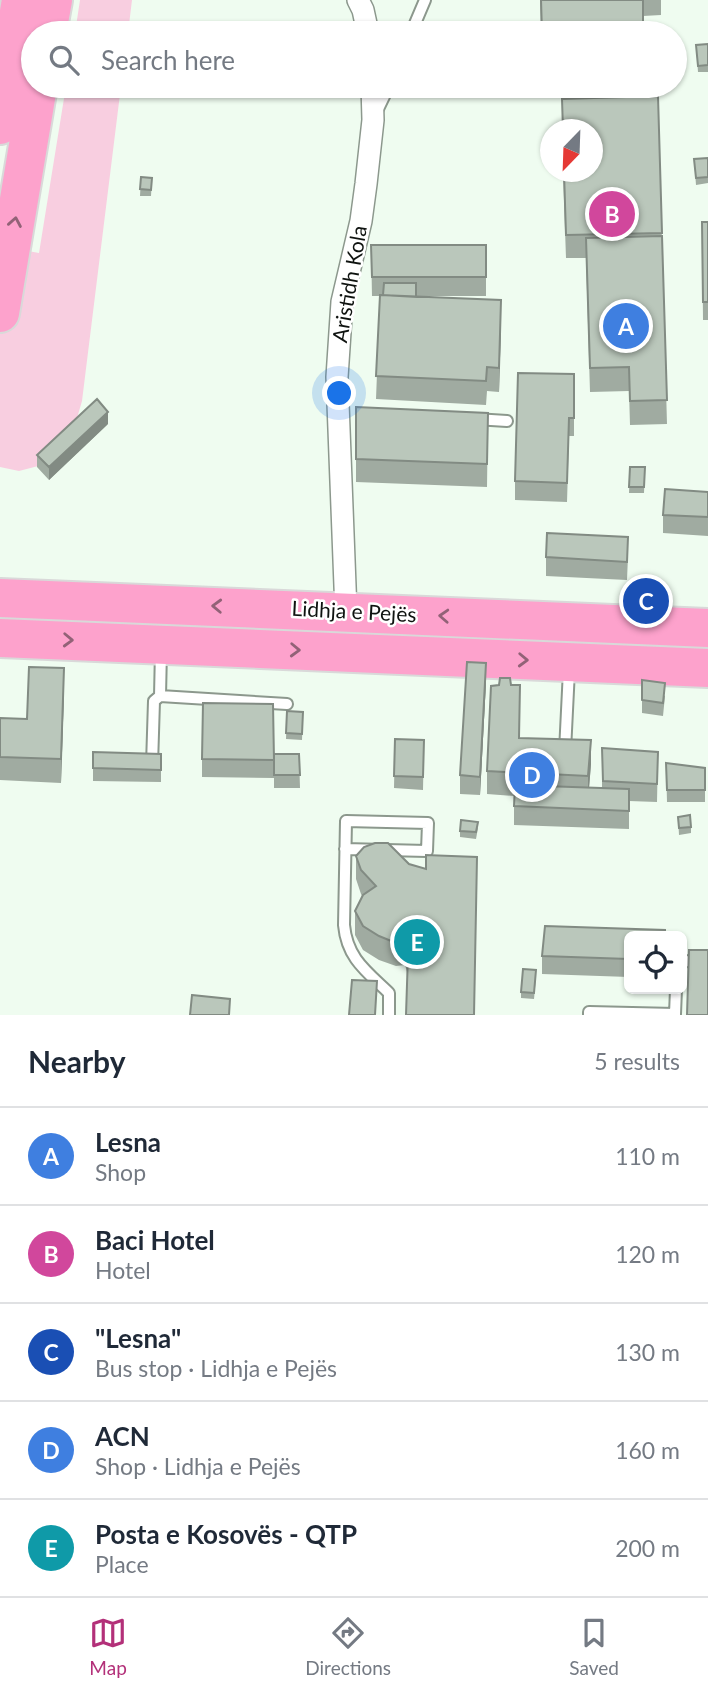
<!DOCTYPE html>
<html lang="en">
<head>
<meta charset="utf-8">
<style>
	:root { --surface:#fff; --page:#f2f2f3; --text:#1f2937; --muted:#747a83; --line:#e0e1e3; --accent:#b33079 }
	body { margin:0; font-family:Lato,sans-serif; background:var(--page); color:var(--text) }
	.controls { position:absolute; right:21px; bottom:21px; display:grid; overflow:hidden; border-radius:10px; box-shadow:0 2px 5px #0004 }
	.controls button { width:63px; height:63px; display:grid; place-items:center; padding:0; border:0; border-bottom:2px solid var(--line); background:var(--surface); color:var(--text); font:35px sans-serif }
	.compass { position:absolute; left:540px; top:119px; width:63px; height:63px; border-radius:50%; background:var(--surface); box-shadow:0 2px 5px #0004; rotate:203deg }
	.you { position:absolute; left:340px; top:394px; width:24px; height:24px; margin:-18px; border:5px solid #fff; border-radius:50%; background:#1a73e8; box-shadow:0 0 0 10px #1a73e833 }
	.badge { display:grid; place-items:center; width:46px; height:46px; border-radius:50%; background:var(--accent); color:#fff; font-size:23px; font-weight:700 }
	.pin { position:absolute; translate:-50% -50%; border:4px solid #fff; box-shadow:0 2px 7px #0006 }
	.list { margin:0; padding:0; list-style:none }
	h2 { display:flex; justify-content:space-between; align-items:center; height:91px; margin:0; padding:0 28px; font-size:30px }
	h2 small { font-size:23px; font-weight:400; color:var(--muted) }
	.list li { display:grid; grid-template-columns:46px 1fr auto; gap:21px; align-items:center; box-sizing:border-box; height:98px; padding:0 28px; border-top:2px solid var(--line) }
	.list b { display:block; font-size:26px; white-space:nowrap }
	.list p { margin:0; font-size:23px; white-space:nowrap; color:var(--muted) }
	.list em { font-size:23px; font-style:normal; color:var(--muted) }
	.icon { flex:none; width:38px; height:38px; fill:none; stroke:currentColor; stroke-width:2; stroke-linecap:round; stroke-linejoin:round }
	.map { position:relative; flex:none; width:708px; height:1015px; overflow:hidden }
	.search { position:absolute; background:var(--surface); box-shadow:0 2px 5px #0004; left:21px; right:21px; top:21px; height:77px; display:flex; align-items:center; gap:18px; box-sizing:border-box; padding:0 24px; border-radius:38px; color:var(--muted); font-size:26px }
	.sheet { height:581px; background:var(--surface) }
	nav { display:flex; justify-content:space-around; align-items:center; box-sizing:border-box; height:98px; border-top:2px solid var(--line); background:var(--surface); font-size:19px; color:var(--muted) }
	nav a { display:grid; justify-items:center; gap:4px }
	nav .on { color:var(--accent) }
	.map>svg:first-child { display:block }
</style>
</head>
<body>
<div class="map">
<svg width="708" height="1015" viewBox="0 0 708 1015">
	<rect width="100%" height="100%" fill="#effcf0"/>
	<!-- green -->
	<path fill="#f8cee0" d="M 80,0 L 132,0 L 128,33 L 75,33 Z
		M 66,86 L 121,86 L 82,401 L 65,459 L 19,471 L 0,467 L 0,246 L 39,253 Z"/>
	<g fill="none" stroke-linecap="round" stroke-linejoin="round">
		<defs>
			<path id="lane" d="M 411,33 L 425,0
				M 377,111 L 389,86
				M 475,419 L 507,421
				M 160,696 L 161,650
				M 565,751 L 569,670
				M 152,765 L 154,701 L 160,696 L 287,704
				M 345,849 L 427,851 L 428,823 L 346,821 L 344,925 C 347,958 366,971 389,993 L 389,1015
				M 682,961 L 708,962
				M 589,1015 L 589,1012 L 675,1014 L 676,989"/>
			<path id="street" d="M 358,0 L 363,10 L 368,33
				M 346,612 L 337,377 L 342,302 L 361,221 L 366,184 L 373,120 L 372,86"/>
			<path id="highway" d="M 47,33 L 53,0
				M 0,125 L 21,0
				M 0,313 L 38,86
				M 0,598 L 708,628
				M 0,638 L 708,668"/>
		</defs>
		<!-- lane casing -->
		<use href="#lane" stroke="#8c988d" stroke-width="14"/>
		<!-- street casing -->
		<use href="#street" stroke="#8c988d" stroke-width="24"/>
		<!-- highway casing -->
		<use href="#highway" stroke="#d9d9d9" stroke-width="42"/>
		<!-- lane -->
		<use href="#lane" stroke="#fff" stroke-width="10"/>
		<!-- street -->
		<use href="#street" stroke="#fff" stroke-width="21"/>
		<!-- highway -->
		<use href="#highway" stroke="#fda2cc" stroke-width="38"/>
	</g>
	<!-- wall -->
	<path fill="#a0aba1" d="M 540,0 L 661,0 L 661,15 L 643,16 L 643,33 L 541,33 Z
		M 708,44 L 708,72 L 698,72 L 696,45 Z
		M 658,96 L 667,424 L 630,425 L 629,391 L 590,392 L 586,258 L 566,258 L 563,172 L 592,172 L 592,130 L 562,130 L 562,99 Z
		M 708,158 L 708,183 L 696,185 L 694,159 Z
		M 141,177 L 152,178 L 151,196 L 140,196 Z
		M 702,222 L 708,222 L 708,320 L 703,320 Z
		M 371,245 L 486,245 L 486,296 L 416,296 L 416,297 L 501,324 L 499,392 L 487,391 L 486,405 L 376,399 L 380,296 L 372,296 Z
		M 574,374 L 574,436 L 569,436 L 567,502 L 515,500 L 515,481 Z
		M 356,407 L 488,413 L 487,487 L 356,482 Z
		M 108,424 L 49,480 L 37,467 L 37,455 Z
		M 630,467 L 645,467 L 644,493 L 629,493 Z
		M 708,492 L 708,536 L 663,533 L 663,515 Z
		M 628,556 L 627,580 L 546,576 L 546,557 Z
		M 642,680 L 665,696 L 663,716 L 642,713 Z
		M 486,682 L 480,795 L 460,794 L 460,775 Z
		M 64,692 L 61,783 L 0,780 L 0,718 L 27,719 Z
		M 273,704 L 274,778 L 202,777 L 202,759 Z
		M 287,711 L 303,712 L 302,740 L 286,739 Z
		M 520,738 L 591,764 L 589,788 L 602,788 L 602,748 L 658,752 L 657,802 L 629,801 L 629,829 L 514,825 L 514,796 L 487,794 L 487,771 Z
		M 395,739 L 424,740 L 423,790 L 394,788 Z
		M 161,754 L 161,782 L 93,781 L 93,768 Z
		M 274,754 L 299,754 L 300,788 L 274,788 Z
		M 666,763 L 705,768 L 705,802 L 667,802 Z
		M 678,817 L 691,827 L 691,833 L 679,835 Z
		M 478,828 L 476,839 L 460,837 L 460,831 Z
		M 356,856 L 409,864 L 426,869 L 477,857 L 408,975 L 405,965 L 396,966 L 379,960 L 363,950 L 355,935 L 355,911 L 362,896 L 361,894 L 356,879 Z
		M 629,936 L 629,977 L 542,974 L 542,956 Z
		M 536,977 L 534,999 L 521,998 L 521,992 Z"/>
	<!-- shaded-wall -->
	<path fill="#828b83" d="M 501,300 L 501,324 L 499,392 L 499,368 Z
		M 108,412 L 108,424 L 49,480 L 49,467 Z
		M 486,663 L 486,682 L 480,795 L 480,777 Z
		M 64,668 L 64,692 L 61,783 L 61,759 Z
		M 591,740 L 591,764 L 588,800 L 588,776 Z"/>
	<!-- building -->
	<path fill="#bac7bb" stroke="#828b83" stroke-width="2" d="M 541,0 L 643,0 L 643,33 L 542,33 Z
		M 708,44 L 708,65 L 698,66 L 696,45 Z
		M 658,96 L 662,233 L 566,235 L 564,172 L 592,172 L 592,130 L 563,130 L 562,99 Z
		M 708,158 L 708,177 L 696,178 L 694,159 Z
		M 141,177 L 152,178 L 151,190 L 140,189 Z
		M 702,222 L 708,222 L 708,302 L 703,302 Z
		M 662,236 L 667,400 L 630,401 L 629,367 L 590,368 L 586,238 Z
		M 371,245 L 486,245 L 486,277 L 372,277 Z
		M 384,283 L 416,283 L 416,297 L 383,295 Z
		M 380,295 L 501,300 L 499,368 L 487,367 L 486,381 L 376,376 Z
		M 518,373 L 574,374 L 574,418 L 569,418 L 567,483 L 515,481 Z
		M 97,399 L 108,412 L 49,467 L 37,455 Z
		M 356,407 L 488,413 L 487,464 L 356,459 Z
		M 630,467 L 645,467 L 644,487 L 629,487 Z
		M 665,489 L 708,492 L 708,517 L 663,515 Z
		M 547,533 L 628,537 L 627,562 L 546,557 Z
		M 467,662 L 486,663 L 480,777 L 460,775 Z
		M 29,667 L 64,668 L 61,759 L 0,757 L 0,718 L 27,719 Z
		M 500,678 L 510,678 L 511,685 L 520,685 L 519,738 L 591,740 L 588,776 L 487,771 L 491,686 L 499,685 Z
		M 642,680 L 665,683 L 663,703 L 642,700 Z
		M 203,703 L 273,704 L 274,760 L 202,759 Z
		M 287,711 L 303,712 L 302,734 L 286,733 Z
		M 395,739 L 424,740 L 423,777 L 394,776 Z
		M 602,748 L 658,752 L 657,784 L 603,781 Z
		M 93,752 L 161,754 L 161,770 L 93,768 Z
		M 274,754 L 299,754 L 300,775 L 274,775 Z
		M 666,763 L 705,768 L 705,790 L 667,790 Z
		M 515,785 L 629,789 L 629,811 L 514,806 Z
		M 690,815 L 691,827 L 679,828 L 678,817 Z
		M 461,820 L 478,822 L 476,832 L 460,831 Z
		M 375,843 L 388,843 L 409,864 L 426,869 L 426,855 L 477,857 L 474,1015 L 406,1015 L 408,954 L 405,942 L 396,943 L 379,936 L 363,926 L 355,911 L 363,895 L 376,886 L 361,870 L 356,856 L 364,847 Z
		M 545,926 L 665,930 L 665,936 L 629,936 L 629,959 L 542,956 Z
		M 689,950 L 708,950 L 708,1015 L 687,1015 Z
		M 523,969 L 536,970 L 534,993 L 521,992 Z
		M 352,980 L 377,981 L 375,1015 L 349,1015 Z
		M 192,995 L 230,999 L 229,1015 L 190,1015 Z"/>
	<!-- one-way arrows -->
	<defs><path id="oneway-chevron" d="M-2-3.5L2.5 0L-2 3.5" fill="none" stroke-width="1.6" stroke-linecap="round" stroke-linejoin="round" transform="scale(1.75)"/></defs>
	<g stroke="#926277">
		<use href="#oneway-chevron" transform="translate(15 222) rotate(-80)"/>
		<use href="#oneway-chevron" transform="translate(217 606) rotate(-178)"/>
		<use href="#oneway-chevron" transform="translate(444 616) rotate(-177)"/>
		<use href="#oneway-chevron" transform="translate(68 640) rotate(2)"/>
		<use href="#oneway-chevron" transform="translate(295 650) rotate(2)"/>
		<use href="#oneway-chevron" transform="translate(523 660) rotate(2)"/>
	</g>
	<g text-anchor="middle" stroke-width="5" stroke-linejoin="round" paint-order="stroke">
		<!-- street labels -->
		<g font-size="21" fill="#0f1310" stroke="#fff">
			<text transform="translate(350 284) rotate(-80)" y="7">Aristidh Kola</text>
			<text transform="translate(354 612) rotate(3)" y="7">Lidhja e Pejës</text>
		</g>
	</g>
</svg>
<div class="controls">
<button><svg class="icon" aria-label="locate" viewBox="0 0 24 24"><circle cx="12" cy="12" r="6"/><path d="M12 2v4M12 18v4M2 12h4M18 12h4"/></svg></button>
</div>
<svg class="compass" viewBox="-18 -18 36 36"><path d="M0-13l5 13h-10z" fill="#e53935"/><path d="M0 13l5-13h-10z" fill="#747a83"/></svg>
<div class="you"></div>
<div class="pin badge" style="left:626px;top:326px;background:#3f7fe0">A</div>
<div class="pin badge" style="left:612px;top:214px;background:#d1479c">B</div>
<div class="pin badge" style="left:646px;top:601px;background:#1a4fb4">C</div>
<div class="pin badge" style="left:532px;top:775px;background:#3f7fe0">D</div>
<div class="pin badge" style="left:417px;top:942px;background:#0f9aa8">E</div>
<div class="search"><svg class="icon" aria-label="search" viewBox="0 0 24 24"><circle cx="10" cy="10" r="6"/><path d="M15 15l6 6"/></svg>Search here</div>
</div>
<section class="sheet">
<h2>Nearby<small>5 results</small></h2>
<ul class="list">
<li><span class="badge" style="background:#3f7fe0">A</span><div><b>Lesna</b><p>Shop</p></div><em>110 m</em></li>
<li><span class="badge" style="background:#d1479c">B</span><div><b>Baci Hotel</b><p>Hotel</p></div><em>120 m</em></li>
<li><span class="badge" style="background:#1a4fb4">C</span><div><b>&quot;Lesna&quot;</b><p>Bus stop · Lidhja e Pejës</p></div><em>130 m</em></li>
<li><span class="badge" style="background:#3f7fe0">D</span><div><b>ACN</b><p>Shop · Lidhja e Pejës</p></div><em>160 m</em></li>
<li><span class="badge" style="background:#0f9aa8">E</span><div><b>Posta e Kosovës - QTP</b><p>Place</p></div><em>200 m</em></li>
</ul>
</section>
<nav>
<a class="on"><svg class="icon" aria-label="map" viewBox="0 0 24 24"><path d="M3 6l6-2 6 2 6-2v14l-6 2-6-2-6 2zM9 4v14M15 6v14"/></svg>Map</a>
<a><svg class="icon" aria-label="directions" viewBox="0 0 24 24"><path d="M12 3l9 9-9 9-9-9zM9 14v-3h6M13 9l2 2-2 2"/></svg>Directions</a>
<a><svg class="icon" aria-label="saved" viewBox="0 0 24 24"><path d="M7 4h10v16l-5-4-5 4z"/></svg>Saved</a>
</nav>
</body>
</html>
